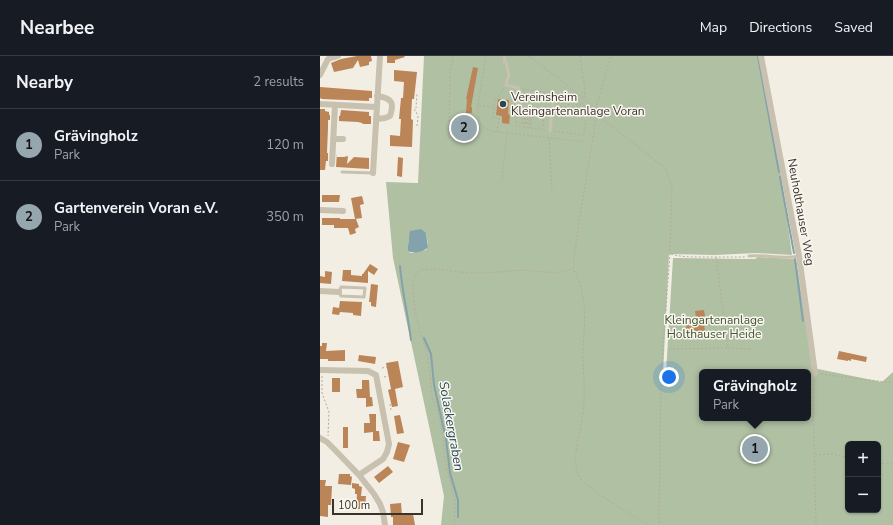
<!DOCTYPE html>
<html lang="en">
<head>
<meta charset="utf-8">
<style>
	:root { --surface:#171b24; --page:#242831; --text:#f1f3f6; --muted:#9ea1a6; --line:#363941; --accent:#95a6ae }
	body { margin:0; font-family:"Nunito Sans",sans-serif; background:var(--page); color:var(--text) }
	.controls { position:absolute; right:12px; bottom:12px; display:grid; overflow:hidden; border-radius:6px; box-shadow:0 1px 3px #0004 }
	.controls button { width:36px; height:36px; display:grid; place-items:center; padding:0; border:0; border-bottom:1px solid var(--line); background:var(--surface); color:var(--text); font:20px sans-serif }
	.scale { position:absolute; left:12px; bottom:10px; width:91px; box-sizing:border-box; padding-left:4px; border:2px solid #39332c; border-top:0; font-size:11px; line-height:14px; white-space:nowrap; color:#39332c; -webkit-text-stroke:3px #f9f7ef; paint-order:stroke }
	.you { position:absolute; left:349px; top:321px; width:14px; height:14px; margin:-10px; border:3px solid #fff; border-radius:50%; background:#1a73e8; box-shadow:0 0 0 6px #1a73e833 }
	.badge { display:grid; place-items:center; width:26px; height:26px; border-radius:50%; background:var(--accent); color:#111; font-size:13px; font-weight:700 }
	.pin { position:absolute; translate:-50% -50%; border:2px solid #fff; box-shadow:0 1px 4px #0006 }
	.popup { position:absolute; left:379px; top:313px; width:112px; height:52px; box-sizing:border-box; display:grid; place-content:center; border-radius:6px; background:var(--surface); filter:drop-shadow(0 1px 3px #0005); font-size:13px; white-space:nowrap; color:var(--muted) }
	.popup b { font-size:15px; color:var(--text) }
	.popup::after { content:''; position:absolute; left:50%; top:100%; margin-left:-8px; border:8px solid transparent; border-top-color:var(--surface) }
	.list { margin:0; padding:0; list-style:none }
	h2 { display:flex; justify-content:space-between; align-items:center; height:52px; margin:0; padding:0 16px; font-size:17px }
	h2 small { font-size:13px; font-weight:400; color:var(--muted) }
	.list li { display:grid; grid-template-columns:26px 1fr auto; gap:12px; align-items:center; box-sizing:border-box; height:72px; padding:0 16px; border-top:1px solid var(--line) }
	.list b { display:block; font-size:15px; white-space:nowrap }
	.list p { margin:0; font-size:13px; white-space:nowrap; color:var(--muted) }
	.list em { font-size:13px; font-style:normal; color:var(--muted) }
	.map { position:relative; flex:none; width:573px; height:469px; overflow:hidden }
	header { display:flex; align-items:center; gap:24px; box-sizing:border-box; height:56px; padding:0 20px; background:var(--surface); border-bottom:1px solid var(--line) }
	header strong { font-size:19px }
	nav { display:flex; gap:22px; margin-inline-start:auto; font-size:14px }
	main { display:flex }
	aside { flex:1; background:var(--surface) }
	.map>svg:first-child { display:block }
</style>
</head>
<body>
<header>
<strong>Nearbee</strong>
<nav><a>Map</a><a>Directions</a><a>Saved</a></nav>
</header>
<main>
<aside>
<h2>Nearby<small>2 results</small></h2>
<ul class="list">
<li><span class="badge">1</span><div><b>Grävingholz</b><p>Park</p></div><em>120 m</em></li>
<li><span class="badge">2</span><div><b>Gartenverein Voran e.V.</b><p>Park</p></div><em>350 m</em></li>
</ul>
</aside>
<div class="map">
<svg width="573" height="469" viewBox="0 0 573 469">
	<rect width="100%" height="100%" fill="#f2eee3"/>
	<!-- green -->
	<path fill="#b0c0a3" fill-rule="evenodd" d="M 104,0 L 441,0 L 459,104 L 472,199 L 436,197 L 395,199 L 349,198 L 343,318 L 344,318 L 346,317 L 353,202 L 426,203 L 435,203 L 438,201 L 476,203 L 493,312 L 562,326 L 573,316 L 573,469 L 121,469 L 124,440 L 73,202 L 66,126 L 98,127 ZM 106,177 L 108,188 L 106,194 L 91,197 L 88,195 C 86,184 98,181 106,177 ZM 382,316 L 488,316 L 488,362 L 382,362 ZM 528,388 L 558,388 L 558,454 L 528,454 Z"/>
	<!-- water -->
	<path fill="#84a2ac" d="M 101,173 L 106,177 L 108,191 C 104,196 94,198 88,195 C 87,191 88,190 89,186 C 89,183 89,179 90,175 Z"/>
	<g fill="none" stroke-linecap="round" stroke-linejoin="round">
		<!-- stream -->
		<path stroke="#84a2ac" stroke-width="2" d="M 438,0 L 459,116
			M 460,121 L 474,197
			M 475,203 L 483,265
			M 80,210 C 82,235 88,259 91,284
			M 104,282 L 111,298 L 114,329 L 126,383 L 130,417 L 138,444 L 138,461"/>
	</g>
	<!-- building -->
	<path fill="#bb8558" d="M 37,0 L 51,0 L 52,5 L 49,6 L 49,9 L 40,11 L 38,4 L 33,12 L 14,16 L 11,7 L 21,3 Z
		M 67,0 L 84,0 L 85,1 L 75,4 L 75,7 L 67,7 Z
		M 153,11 L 158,12 L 151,51 L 152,51 L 152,57 L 146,57 L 147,43 L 146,43 Z
		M 74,14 L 97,16 L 94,43 L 92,43 L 91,63 L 93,64 L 92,91 L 70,90 L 70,79 L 80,80 L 81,63 L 79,63 L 81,42 L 83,42 L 84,26 L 74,25 Z
		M 0,31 L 52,35 L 52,42 L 49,42 L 49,45 L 2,43 L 0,42 Z
		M 178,43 L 189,44 L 188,58 L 190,59 L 189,68 L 182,67 L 182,60 L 176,59 Z
		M 0,53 L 5,53 L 5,55 L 9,56 L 9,59 L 10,59 L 10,64 L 8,64 L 8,72 L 7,97 L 8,97 L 8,105 L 6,105 L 5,114 L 0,114 Z
		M 21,54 L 49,56 L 49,60 L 51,60 L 51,68 L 43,68 L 42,67 L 38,66 L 19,65 L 19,60 L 20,60 Z
		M 146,66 L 152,66 L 151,78 L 152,78 L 152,84 L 146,84 Z
		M 17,97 L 17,101 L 24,101 L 28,100 L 27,108 L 34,101 L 49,102 L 49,113 L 16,111 Z
		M 78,101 L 83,102 L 82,121 L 77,120 Z
		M 2,139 L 20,139 L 19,146 L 2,146 Z
		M 42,140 L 44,148 L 40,149 L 42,162 L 35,163 L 31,142 Z
		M 2,162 L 20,162 L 20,163 L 36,163 L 39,171 L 35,173 L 36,177 L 30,179 L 28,172 L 14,172 L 14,169 L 2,169 Z
		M 50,208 L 58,213 L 54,219 L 48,215 L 48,227 L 22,225 L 23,214 L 31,214 L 31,219 L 42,220 L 42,218 L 43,218 Z
		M 5,215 L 12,216 L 11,228 L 0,227 L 0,220 L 5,221 Z
		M 51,228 L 58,229 L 56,251 L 51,250 L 51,246 L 49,246 Z
		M 20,245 L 42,246 L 41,260 L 33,259 L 33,257 L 20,256 L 19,259 L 12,258 L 13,251 L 19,252 Z
		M 384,254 L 385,260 L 383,260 L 385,275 L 370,275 L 370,273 L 366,273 L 366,268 L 377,269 L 375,255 Z
		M 438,262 L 439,268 L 425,269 L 424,263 Z
		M 2,287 L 7,287 L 6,295 L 25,294 L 25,305 L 8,305 L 8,303 L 0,303 L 0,290 L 2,290 Z
		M 519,295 L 547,301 L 546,306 L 531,303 L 531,305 L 528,304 L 528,305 L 517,303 Z
		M 39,299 L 56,301 L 55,308 L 38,305 Z
		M 78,305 L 83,331 L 75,333 L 78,350 L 72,351 L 68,334 L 71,333 L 66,307 Z
		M 12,322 L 20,322 L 20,336 L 12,336 Z
		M 42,324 L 49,324 L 50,341 L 52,341 L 53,350 L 46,351 L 46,342 L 37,342 L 36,333 L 42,333 Z
		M 49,358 L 56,358 L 56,375 L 59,375 L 60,385 L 53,385 L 53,376 L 44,377 L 44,367 L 50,367 Z
		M 80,359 L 84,377 L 77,378 L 74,360 Z
		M 23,371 L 28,371 L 28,392 L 23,392 Z
		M 78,386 L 90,389 L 84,406 L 73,403 Z
		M 68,410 L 73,416 L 59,427 L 54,421 Z
		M 19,418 L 30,418 L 30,420 L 32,421 L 31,429 L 18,428 Z
		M 0,424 L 6,424 L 5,430 L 12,430 L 11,449 L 8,449 L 8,461 L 0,460 Z
		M 32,427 L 39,428 L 39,430 L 42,431 L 41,440 L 46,440 L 45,452 L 40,451 L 40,453 L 36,453 L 37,438 L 35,438 L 35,433 L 32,432 Z
		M 81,447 L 82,459 L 93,458 L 95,469 L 73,469 L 73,461 L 71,461 L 70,448 Z"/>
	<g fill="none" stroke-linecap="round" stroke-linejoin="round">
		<!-- path -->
		<path stroke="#b5ab99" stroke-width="1" stroke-dasharray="2 2" stroke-linecap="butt" d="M 166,0 L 158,49 C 157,72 166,76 187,77 L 183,113 L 182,125
			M 208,0 C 224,11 240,23 255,36 C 264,43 273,50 279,60 L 345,112 L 352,130 L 350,198 L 341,318 L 339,469
			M 260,0 L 265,34 L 264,43
			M 203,33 L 230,37
			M 239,38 C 253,40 261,40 266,55
			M 203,43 L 204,34
			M 246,43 L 249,43 L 248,53
			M 159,49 L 177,52
			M 210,50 L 212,35
			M 241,52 L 243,39
			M 245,52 L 246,40
			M 275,53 L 277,48 L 291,0
			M 256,54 L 257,48 L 260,48 L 259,53 L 261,53 L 261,54
			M 197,57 L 196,70 L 225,74
			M 212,61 L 215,62
			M 278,61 L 276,63 L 258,172 L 253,213 C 269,238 264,268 263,296 C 263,312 265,329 264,345 C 263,364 258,383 255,402 C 256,408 256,415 259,420 C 261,424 266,428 270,431 C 289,446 310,458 330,469
			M 202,68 L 203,57
			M 204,68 L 205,58
			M 205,68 L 206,58
			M 207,68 L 208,58
			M 209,69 L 210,58
			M 97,70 L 98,61 L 96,55 L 94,54 L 96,52 L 97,37
			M 223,70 L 224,60
			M 210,72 L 212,58
			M 234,75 L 264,79 L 266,64
			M 177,76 L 179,62 L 173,62 L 175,42 L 177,42 L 184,33
			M 187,77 L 267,86
			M 129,82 L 130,18 L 133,0
			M 229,83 L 232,133
			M 351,198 C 361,201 370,201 380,201 C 395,201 410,201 425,201
			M 396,201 L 408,292 L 431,293
			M 349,293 L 407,292
			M 62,312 L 67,311
			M 501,318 L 573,327
			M 2,320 L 2,337 L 9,356 L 8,380
			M 64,321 L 68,320
			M 494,324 L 493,341 L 496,469
			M 70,348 L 71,354
			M 495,399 L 515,398 L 528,402
			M 558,407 L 573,408
			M 134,469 L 135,446 L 125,404 L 123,382 L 119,360 L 112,341 L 108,301 L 95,257 L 93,229 L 95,220 L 100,214 L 115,213 L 149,217 L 168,217 L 202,214 L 238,217 L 252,213"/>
		<!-- service -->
		<path stroke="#c9c1af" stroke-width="3" d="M 185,0 L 184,6 L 186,6 L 189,20 L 187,25 L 186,29 L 198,32 L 198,52 L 266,60
			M 230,75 L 234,37
			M 22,116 L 53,117
			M 429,200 C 446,198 462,204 479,200
			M 21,231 L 45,232 L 44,241 L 21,240 L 19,236 Z"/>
		<!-- minor -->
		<path stroke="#c9c1af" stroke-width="6" d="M 441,0 L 479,200 L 495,317
			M 0,19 L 8,3 L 18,0
			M 0,48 L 56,51
			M 56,63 L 65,62 L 70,60 C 75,46 71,42 57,40
			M 13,83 L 23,83
			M 12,108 L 15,49
			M 53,117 L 60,0
			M 0,154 L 23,155
			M 0,235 L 19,236
			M 0,314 L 48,315 L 56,319 L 69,388 L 67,396 L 63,403 L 39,419
			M 0,382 L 7,386 L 15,394 L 39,419 L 54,438 L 60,448 L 63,456 L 65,469"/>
	</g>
	<!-- markers -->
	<circle fill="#254957" stroke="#f9f7ef" stroke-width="1.5" cx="183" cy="48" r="4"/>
	<g text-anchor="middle" stroke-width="3" stroke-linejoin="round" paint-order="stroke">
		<!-- poi labels -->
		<g font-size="12" fill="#39332c" stroke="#f9f7ef" text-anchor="start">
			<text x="191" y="45">Vereinsheim<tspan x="191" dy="14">Kleingartenanlage Voran</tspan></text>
		</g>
		<!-- street labels -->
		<g font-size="12" fill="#39332c" stroke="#f9f7ef">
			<text transform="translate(481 156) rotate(80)" y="4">Neuholthauser Weg</text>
		</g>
		<!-- park labels -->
		<g font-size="12" fill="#415532" stroke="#f9f7ef">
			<text x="394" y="268">Kleingartenanlage<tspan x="394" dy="14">Holthauser Heide</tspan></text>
		</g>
		<!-- water labels -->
		<g font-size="13" font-style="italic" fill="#254957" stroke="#f9f7ef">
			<text transform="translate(132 370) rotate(80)" y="5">Solackergraben</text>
		</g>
	</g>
</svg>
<div class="controls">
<button>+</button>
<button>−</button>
</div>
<div class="scale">100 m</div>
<div class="you"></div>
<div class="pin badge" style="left:435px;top:393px">1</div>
<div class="popup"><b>Grävingholz</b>Park</div>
<div class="pin badge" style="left:144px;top:72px">2</div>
</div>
</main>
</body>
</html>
